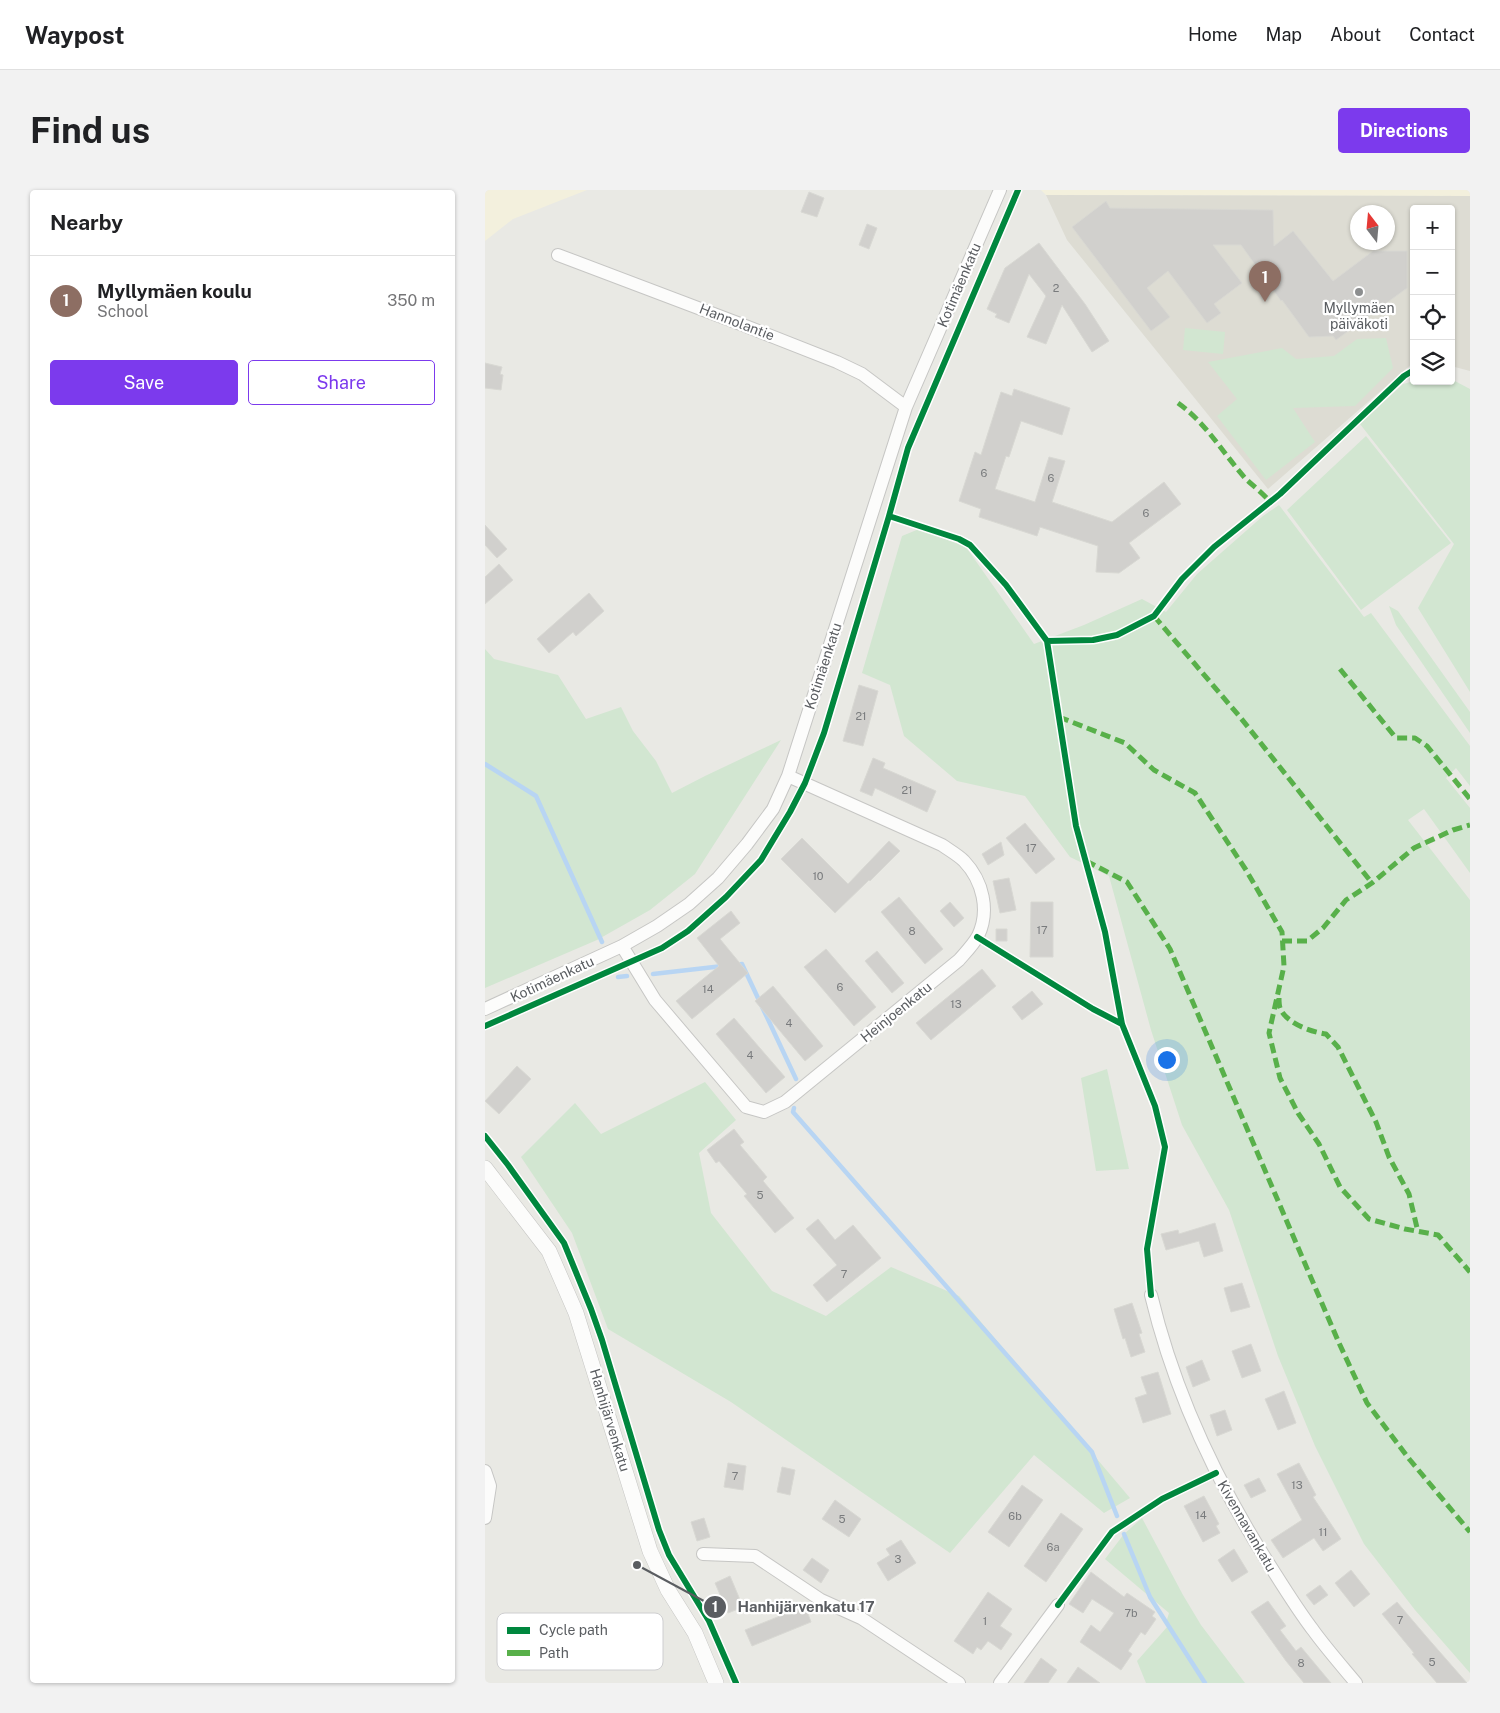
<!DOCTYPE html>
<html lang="en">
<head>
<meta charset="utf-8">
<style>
	:root { --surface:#fff; --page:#f2f2f2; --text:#202124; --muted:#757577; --line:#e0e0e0; --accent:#7c3aed }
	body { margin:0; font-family:"Public Sans",sans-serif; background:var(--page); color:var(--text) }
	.controls { position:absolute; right:15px; top:15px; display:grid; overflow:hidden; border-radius:5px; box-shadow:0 1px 4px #0004 }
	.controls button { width:45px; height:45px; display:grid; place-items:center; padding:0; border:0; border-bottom:1px solid var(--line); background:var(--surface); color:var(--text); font:25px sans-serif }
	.compass { position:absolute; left:865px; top:15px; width:45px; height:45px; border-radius:50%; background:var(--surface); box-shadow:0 1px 4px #0004; rotate:344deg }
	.you { position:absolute; left:681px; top:869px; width:18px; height:18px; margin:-12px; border:4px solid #fff; border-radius:50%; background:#1a73e8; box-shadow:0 0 0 8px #1a73e833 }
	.badge { display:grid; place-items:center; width:32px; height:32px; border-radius:50%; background:var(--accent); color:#fff; font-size:16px; font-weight:700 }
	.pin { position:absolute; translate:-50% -41px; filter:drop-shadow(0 1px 2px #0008) }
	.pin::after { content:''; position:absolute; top:26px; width:18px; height:15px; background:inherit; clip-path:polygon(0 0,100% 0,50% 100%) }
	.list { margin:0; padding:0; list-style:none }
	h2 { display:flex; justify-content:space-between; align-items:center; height:65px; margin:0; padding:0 20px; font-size:21px }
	h2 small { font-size:16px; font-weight:400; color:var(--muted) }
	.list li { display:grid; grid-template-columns:32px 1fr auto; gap:15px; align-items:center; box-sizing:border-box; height:90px; padding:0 20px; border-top:1px solid var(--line) }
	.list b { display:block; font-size:19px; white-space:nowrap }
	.list p { margin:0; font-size:16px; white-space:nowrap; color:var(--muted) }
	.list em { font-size:16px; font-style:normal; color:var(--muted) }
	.actions { display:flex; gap:10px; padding:15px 20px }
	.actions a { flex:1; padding:11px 0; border:1px solid var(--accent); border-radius:5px; text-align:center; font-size:18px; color:var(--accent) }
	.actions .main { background:var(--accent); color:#fff }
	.icon { flex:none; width:28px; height:28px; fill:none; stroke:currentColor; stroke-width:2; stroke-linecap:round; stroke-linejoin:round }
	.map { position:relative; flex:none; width:985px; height:1493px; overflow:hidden; border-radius:5px }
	header { display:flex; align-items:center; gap:30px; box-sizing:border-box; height:70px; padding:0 25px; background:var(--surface); border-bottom:1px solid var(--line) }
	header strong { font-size:24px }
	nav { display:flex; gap:28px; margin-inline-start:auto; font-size:18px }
	.intro { display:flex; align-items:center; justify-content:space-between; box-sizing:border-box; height:120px; padding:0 30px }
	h1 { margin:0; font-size:35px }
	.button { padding:12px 22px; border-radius:5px; background:var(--accent); color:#fff; font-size:18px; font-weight:700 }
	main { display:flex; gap:30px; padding:0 30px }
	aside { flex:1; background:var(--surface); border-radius:5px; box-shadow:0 1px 4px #0004 }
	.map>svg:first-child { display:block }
</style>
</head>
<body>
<header>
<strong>Waypost</strong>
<nav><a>Home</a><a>Map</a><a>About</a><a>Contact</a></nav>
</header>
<div class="intro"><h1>Find us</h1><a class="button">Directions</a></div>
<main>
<aside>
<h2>Nearby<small></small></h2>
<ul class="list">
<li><span class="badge" style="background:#8d6e63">1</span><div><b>Myllymäen koulu</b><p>School</p></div><em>350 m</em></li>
</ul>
<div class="actions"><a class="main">Save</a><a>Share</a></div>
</aside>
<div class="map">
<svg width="985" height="1493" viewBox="0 0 985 1493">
	<rect width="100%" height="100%" fill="#e9e9e4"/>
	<!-- commercial -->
	<path fill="#f3f0dd" d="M 0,0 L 102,0 L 28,29 L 0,51 Z
		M 556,0 L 985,0 L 985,6 L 561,5 Z"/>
	<!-- education -->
	<path fill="#dddcd3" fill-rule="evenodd" d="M 561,5 L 985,6 L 985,181 L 966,176 L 966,19 L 929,19 L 929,172 L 783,299 L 582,50 ZM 872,22 L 902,22 L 902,52 L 872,52 Z"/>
	<!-- green -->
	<path fill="#d2e6d1" d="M 700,138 L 740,142 L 738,164 L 698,160 Z
		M 901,148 L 908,178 L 870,216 L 808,218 L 830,252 L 781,290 L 732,226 L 752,209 L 723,172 L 797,158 L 811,169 L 849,166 L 872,149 Z
		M 966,189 L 985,199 L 985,502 L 933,418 L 969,354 L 875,234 L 918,194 L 929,191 L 966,191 Z
		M 881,246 L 966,353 L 876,420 L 802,320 Z
		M 794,315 L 879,427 L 886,423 L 985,556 L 985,596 L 971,578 L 961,588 L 985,618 L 985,683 L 939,619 L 923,630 L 985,710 L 985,1483 L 930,1420 L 879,1354 L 830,1256 L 793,1166 L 744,1020 L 697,935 L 666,840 L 624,686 L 585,667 L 540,606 L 472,591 L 419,546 L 405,495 L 377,483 L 417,346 L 434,339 L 481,357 L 549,454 L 599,435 L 657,409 L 681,422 L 712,384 L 778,326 Z
		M 904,416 L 913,421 L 985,522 L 985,543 L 911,435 Z
		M 0,459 L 9,469 L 73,485 L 101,529 L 136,517 L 148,541 L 171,571 L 187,603 L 220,586 L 296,550 L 210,684 L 165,720 L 112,750 L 0,798 Z
		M 622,879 L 644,979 L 611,981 L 596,888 Z
		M 220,892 L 251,930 L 214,963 L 226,1023 L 287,1101 L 341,1126 L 406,1077 L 474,1106 L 645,1308 L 619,1323 L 549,1265 L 465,1363 L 246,1212 L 123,1139 L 87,1043 L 36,967 L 90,913 L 116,944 Z
		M 657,1328 L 698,1405 L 716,1435 L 760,1493 L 661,1493 L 652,1471 L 683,1436 L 681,1433 L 684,1423 L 620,1369 L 639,1344 Z"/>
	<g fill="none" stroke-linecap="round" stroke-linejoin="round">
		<!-- stream -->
		<path stroke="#b8d5f3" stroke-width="4.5" d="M 0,574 L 51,606 L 117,752
			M 251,775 L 257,774 L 311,889
			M 168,784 L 238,776
			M 133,787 L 142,786
			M 309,918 L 308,922 L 607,1262 L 632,1326
			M 639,1344 L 665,1407 L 720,1493"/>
	</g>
	<!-- building -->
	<path fill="#d1d0cd" stroke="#d8d8d3" d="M 324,2 L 339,8 L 332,27 L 316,22 Z
		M 621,11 L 625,18 L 788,20 L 789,56 L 808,41 L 848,91 L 888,61 L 922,61 L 922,98 L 851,150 L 848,146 L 824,147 L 797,110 L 796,111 L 756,55 L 728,55 L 757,93 L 729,114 L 736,123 L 722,133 L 683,81 L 662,98 L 685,127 L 666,141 L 587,37 Z
		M 382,34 L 392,38 L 384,59 L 374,55 Z
		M 554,53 L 600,114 L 624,151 L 607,162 L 577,115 L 561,154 L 542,147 L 561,106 L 544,84 L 524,133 L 510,127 L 512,124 L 502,119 L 520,78 Z
		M 0,173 L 17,177 L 15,184 L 18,185 L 16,200 L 0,198 Z
		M 529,199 L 585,218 L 577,245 L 536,231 L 524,267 L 521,266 L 510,299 L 550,312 L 564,267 L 580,271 L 567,312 L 627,332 L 679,292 L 696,314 L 644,353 L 655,368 L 634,383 L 611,382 L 613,356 L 555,337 L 552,346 L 494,327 L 496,319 L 474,311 L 490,262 L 496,265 L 516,202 L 527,206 Z
		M 0,335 L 22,359 L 12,368 L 0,355 Z
		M 14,374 L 28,390 L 0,414 L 0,387 Z
		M 104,403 L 119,421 L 91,446 L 88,442 L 64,463 L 52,449 Z
		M 374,495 L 393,501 L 378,556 L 358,551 Z
		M 388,568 L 400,573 L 398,578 L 451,601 L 442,622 L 390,598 L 387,606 L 375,601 Z
		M 540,633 L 570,669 L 551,684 L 521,648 Z
		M 317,648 L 363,694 L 404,651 L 415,661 L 385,691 L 384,690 L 350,723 L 296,669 Z
		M 516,652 L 519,665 L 503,675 L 497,664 Z
		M 524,688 L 531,720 L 515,723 L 508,691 Z
		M 414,707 L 458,759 L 440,774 L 396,722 Z
		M 465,712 L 479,728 L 469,737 L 455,721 Z
		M 546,712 L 568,712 L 568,767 L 545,767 Z
		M 246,721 L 255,733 L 235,749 L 263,783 L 207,829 L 191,811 L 234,776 L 212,748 Z
		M 511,739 L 522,739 L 522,751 L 511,751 Z
		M 341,759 L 391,817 L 369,836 L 319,777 Z
		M 392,761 L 419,793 L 407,803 L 380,771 Z
		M 497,779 L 511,796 L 446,850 L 431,833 Z
		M 288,796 L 338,856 L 320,871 L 270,811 Z
		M 547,801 L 558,814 L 537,830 L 527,817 Z
		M 249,828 L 300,887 L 281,903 L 231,844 Z
		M 32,876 L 46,889 L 14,924 L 0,911 Z
		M 249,939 L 259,952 L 255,955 L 282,987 L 278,991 L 309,1028 L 290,1043 L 259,1006 L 262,1004 L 234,971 L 231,973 L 222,960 Z
		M 333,1029 L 350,1050 L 368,1035 L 396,1068 L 342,1112 L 328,1095 L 352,1075 L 321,1039 Z
		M 730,1033 L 738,1061 L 719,1067 L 714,1051 L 681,1060 L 676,1044 L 693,1040 L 694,1044 Z
		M 757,1093 L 765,1117 L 746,1122 L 739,1098 Z
		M 647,1113 L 657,1143 L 654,1144 L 660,1162 L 646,1167 L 640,1148 L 638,1149 L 629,1119 Z
		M 766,1154 L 776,1181 L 757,1188 L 747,1161 Z
		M 717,1170 L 725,1190 L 708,1197 L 701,1177 Z
		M 673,1182 L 686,1224 L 658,1233 L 650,1208 L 662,1204 L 656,1187 Z
		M 799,1201 L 811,1233 L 793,1240 L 780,1209 Z
		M 740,1220 L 747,1240 L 732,1246 L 725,1225 Z
		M 243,1273 L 261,1276 L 258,1300 L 239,1297 Z
		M 814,1273 L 831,1305 L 828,1307 L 856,1349 L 838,1361 L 829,1348 L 798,1368 L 786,1350 L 817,1330 L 792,1284 Z
		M 297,1277 L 310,1280 L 305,1305 L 292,1302 Z
		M 774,1288 L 781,1301 L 766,1308 L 759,1295 Z
		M 537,1295 L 558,1310 L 524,1357 L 503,1342 Z
		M 719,1306 L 734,1334 L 731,1336 L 735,1343 L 718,1352 L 699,1316 Z
		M 350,1310 L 376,1329 L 364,1347 L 337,1329 Z
		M 576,1323 L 598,1339 L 561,1392 L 539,1376 Z
		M 219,1328 L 225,1347 L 212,1351 L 206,1332 Z
		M 416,1350 L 431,1373 L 403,1391 L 392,1373 L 405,1365 L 401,1359 Z
		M 749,1359 L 763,1382 L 747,1392 L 733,1370 Z
		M 327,1368 L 344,1380 L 336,1393 L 318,1380 Z
		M 866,1380 L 885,1404 L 869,1417 L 850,1393 Z
		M 606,1382 L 639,1407 L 642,1403 L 670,1422 L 667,1426 L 671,1429 L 660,1445 L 656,1442 L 643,1461 L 647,1464 L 636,1480 L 595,1452 L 606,1435 L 615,1442 L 629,1423 L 607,1409 L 598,1423 L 584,1414 Z
		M 245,1386 L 258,1417 L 243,1423 L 230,1393 Z
		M 835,1395 L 843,1405 L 829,1415 L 821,1405 Z
		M 503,1402 L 527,1419 L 515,1436 L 527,1444 L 516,1460 L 503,1451 L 496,1460 L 492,1457 L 488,1464 L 469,1451 Z
		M 783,1411 L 801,1436 L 795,1440 L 811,1461 L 816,1457 L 846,1493 L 819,1493 L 801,1471 L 766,1422 Z
		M 912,1412 L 940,1445 L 982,1493 L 952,1493 L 934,1472 L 927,1464 L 929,1463 L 897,1424 Z
		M 320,1416 L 326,1432 L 267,1456 L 260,1440 Z
		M 556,1468 L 572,1480 L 563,1493 L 539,1493 Z
		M 593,1477 L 615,1493 L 582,1493 Z"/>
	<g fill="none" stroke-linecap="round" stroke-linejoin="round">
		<defs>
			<path id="minor" d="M 73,65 L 258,135 L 352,172 L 377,184 L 421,217
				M 137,756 L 170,810 L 261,917 L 279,922 L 300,912 L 474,770 C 480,763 488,755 493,746 C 505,721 498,691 479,671 C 473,665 464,660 457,655 L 303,586
				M 0,819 L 137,756 L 172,736 L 204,714 L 233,688 L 262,654 L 288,619 L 303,586 L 421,217 L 515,0
				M 666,1105 C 689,1201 731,1291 784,1374 C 798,1396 812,1419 828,1440 C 841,1458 856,1475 871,1493
				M 0,1281 L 5,1296 L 0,1328
				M 218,1364 L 270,1366 L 336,1410 L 376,1428 L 474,1493
				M 515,1493 L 573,1415"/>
			<path id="tertiary" d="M 0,978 L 64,1061 L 91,1123 L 165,1361 L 183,1400 L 210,1443 L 231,1493"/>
		</defs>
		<!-- minor casing -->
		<use href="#minor" stroke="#c6c6c4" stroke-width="14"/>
		<!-- tertiary casing -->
		<use href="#tertiary" stroke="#c6c6c4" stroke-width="16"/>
		<!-- minor -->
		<use href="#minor" stroke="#fcfcfb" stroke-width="12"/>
		<!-- tertiary -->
		<use href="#tertiary" stroke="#fcfcfb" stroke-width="15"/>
		<!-- quiet -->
		<path stroke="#58b04a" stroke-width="5" stroke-dasharray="10 5" stroke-linecap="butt" d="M 693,213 C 721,233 738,263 760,288 C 768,296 778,303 785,312
			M 669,426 L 755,527 L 887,693
			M 855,479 L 911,548 L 930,548 L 942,556 L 985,609
			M 574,527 L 640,553 L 669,580 L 710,603 L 761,680 L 797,742 L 799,776 L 784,843 L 795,888 L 813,923 L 834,954 L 855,997 L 884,1029 L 920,1039 L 953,1045 L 985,1082
			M 601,671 L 642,692 L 685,759 L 854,1153 L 882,1213 L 925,1270 L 985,1342
			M 797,751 L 822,751 L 838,738 L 861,710 L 887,693 L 929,658 L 968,640 L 985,635
			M 794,808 C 794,811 794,817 796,820 C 803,834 827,842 841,844 L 853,857 L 891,932 L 904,967 L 924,1004 L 933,1042"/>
		<defs>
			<path id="cycleway" d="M 533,0 L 423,258 L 404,326 L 474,349 L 485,355 L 521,395 L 562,451 L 608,450 L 632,445 L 669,426 L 697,389 L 729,357 L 795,304 L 919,186 L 929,180
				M 562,451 L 591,636 L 620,742 L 637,834 L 670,916 L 680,957 L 662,1059 L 666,1105
				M 492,747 L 608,819 L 637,834
				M 0,836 L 177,758 L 203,741 L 241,707 L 276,670 L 305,622 L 320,593 L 339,543 L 404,326
				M 0,946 L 23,975 L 79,1053 L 106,1119 L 117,1150 L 174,1340 L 184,1365 L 224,1431 L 251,1493
				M 573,1415 L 627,1342 L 677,1309 L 731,1283"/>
		</defs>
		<!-- cycleway casing -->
		<use href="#cycleway" stroke="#fff" stroke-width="9"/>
		<!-- cycleway -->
		<use href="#cycleway" stroke="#00873e" stroke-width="6"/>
	</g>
	<!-- markers -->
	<circle fill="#8c8e8f" stroke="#fff" stroke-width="2" cx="874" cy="102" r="5"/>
	<g text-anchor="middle" stroke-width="4.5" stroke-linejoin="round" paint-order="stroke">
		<!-- number labels -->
		<g font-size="11" fill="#797b7d">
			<text x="571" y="102">2</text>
			<text x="499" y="287">6</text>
			<text x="566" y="292">6</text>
			<text x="661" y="327">6</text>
			<text x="376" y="530">21</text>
			<text x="422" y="604">21</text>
			<text x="546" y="662">17</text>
			<text x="333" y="690">10</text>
			<text x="557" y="744">17</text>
			<text x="427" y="745">8</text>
			<text x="355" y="801">6</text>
			<text x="223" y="803">14</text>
			<text x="471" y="818">13</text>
			<text x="304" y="837">4</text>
			<text x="265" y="869">4</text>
			<text x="275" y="1009">5</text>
			<text x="359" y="1088">7</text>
			<text x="250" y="1290">7</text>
			<text x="812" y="1299">13</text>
			<text x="716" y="1329">14</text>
			<text x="530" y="1330">6b</text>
			<text x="357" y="1333">5</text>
			<text x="838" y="1346">11</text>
			<text x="568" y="1361">6a</text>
			<text x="413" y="1373">3</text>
			<text x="646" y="1427">7b</text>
			<text x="915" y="1434">7</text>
			<text x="500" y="1435">1</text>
			<text x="947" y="1476">5</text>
			<text x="816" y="1477">8</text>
		</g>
		<!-- street labels -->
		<g font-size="14" fill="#5a5d61" stroke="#fff">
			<text transform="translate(474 95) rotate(-67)" y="5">Kotimäenkatu</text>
			<text transform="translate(252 132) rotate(21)" y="5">Hannolantie</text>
			<text transform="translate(338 476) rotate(-72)" y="5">Kotimäenkatu</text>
			<text transform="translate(67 789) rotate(-25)" y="5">Kotimäenkatu</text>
			<text transform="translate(411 822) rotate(-39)" y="5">Heinjoenkatu</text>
			<text transform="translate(125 1230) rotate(73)" y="5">Hanhijärvenkatu</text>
			<text transform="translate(762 1336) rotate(60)" y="5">Kivennavankatu</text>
		</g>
		<!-- poi labels -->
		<g font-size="14" fill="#5a5d61" stroke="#fff">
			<text x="874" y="123">Myllymäen<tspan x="874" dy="16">päiväkoti</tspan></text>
		</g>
	</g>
	<!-- legend -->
	<rect x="12" y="1423" width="166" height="57" rx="8" fill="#fff" stroke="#ceced0" stroke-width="1"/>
	<rect x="22" y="1437" width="23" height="7" fill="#00873e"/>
	<rect x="22" y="1460" width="23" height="6" fill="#58b04a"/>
	<g font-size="14" fill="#5a5d61">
		<text x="54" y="1445">Cycle path</text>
		<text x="54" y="1468">Path</text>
	</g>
	<!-- callouts -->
	<path fill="none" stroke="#5a5d61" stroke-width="2" d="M152 1375L230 1417"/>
	<g fill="#5a5d61" stroke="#fff" stroke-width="2">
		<circle cx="152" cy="1375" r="5"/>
		<circle cx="230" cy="1417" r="12"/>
	</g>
	<g font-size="15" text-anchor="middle" font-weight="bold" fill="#fff">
		<text x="230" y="1422">1</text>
	</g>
	<g font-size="15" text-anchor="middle" font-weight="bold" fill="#5a5d61" stroke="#fff" stroke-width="4.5" stroke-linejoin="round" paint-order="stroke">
		<text x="321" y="1422">Hanhijärvenkatu 17</text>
	</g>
</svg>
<div class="controls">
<button>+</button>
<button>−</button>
<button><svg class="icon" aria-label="locate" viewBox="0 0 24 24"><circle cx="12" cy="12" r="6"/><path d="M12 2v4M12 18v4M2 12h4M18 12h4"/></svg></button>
<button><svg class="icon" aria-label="layers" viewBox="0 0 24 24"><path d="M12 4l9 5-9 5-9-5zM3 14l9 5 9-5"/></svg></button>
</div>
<svg class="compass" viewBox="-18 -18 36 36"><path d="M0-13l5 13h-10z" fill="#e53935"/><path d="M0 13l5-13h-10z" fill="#757577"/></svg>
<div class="you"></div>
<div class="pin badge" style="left:780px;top:112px;background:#8d6e63">1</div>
</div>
</main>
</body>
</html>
